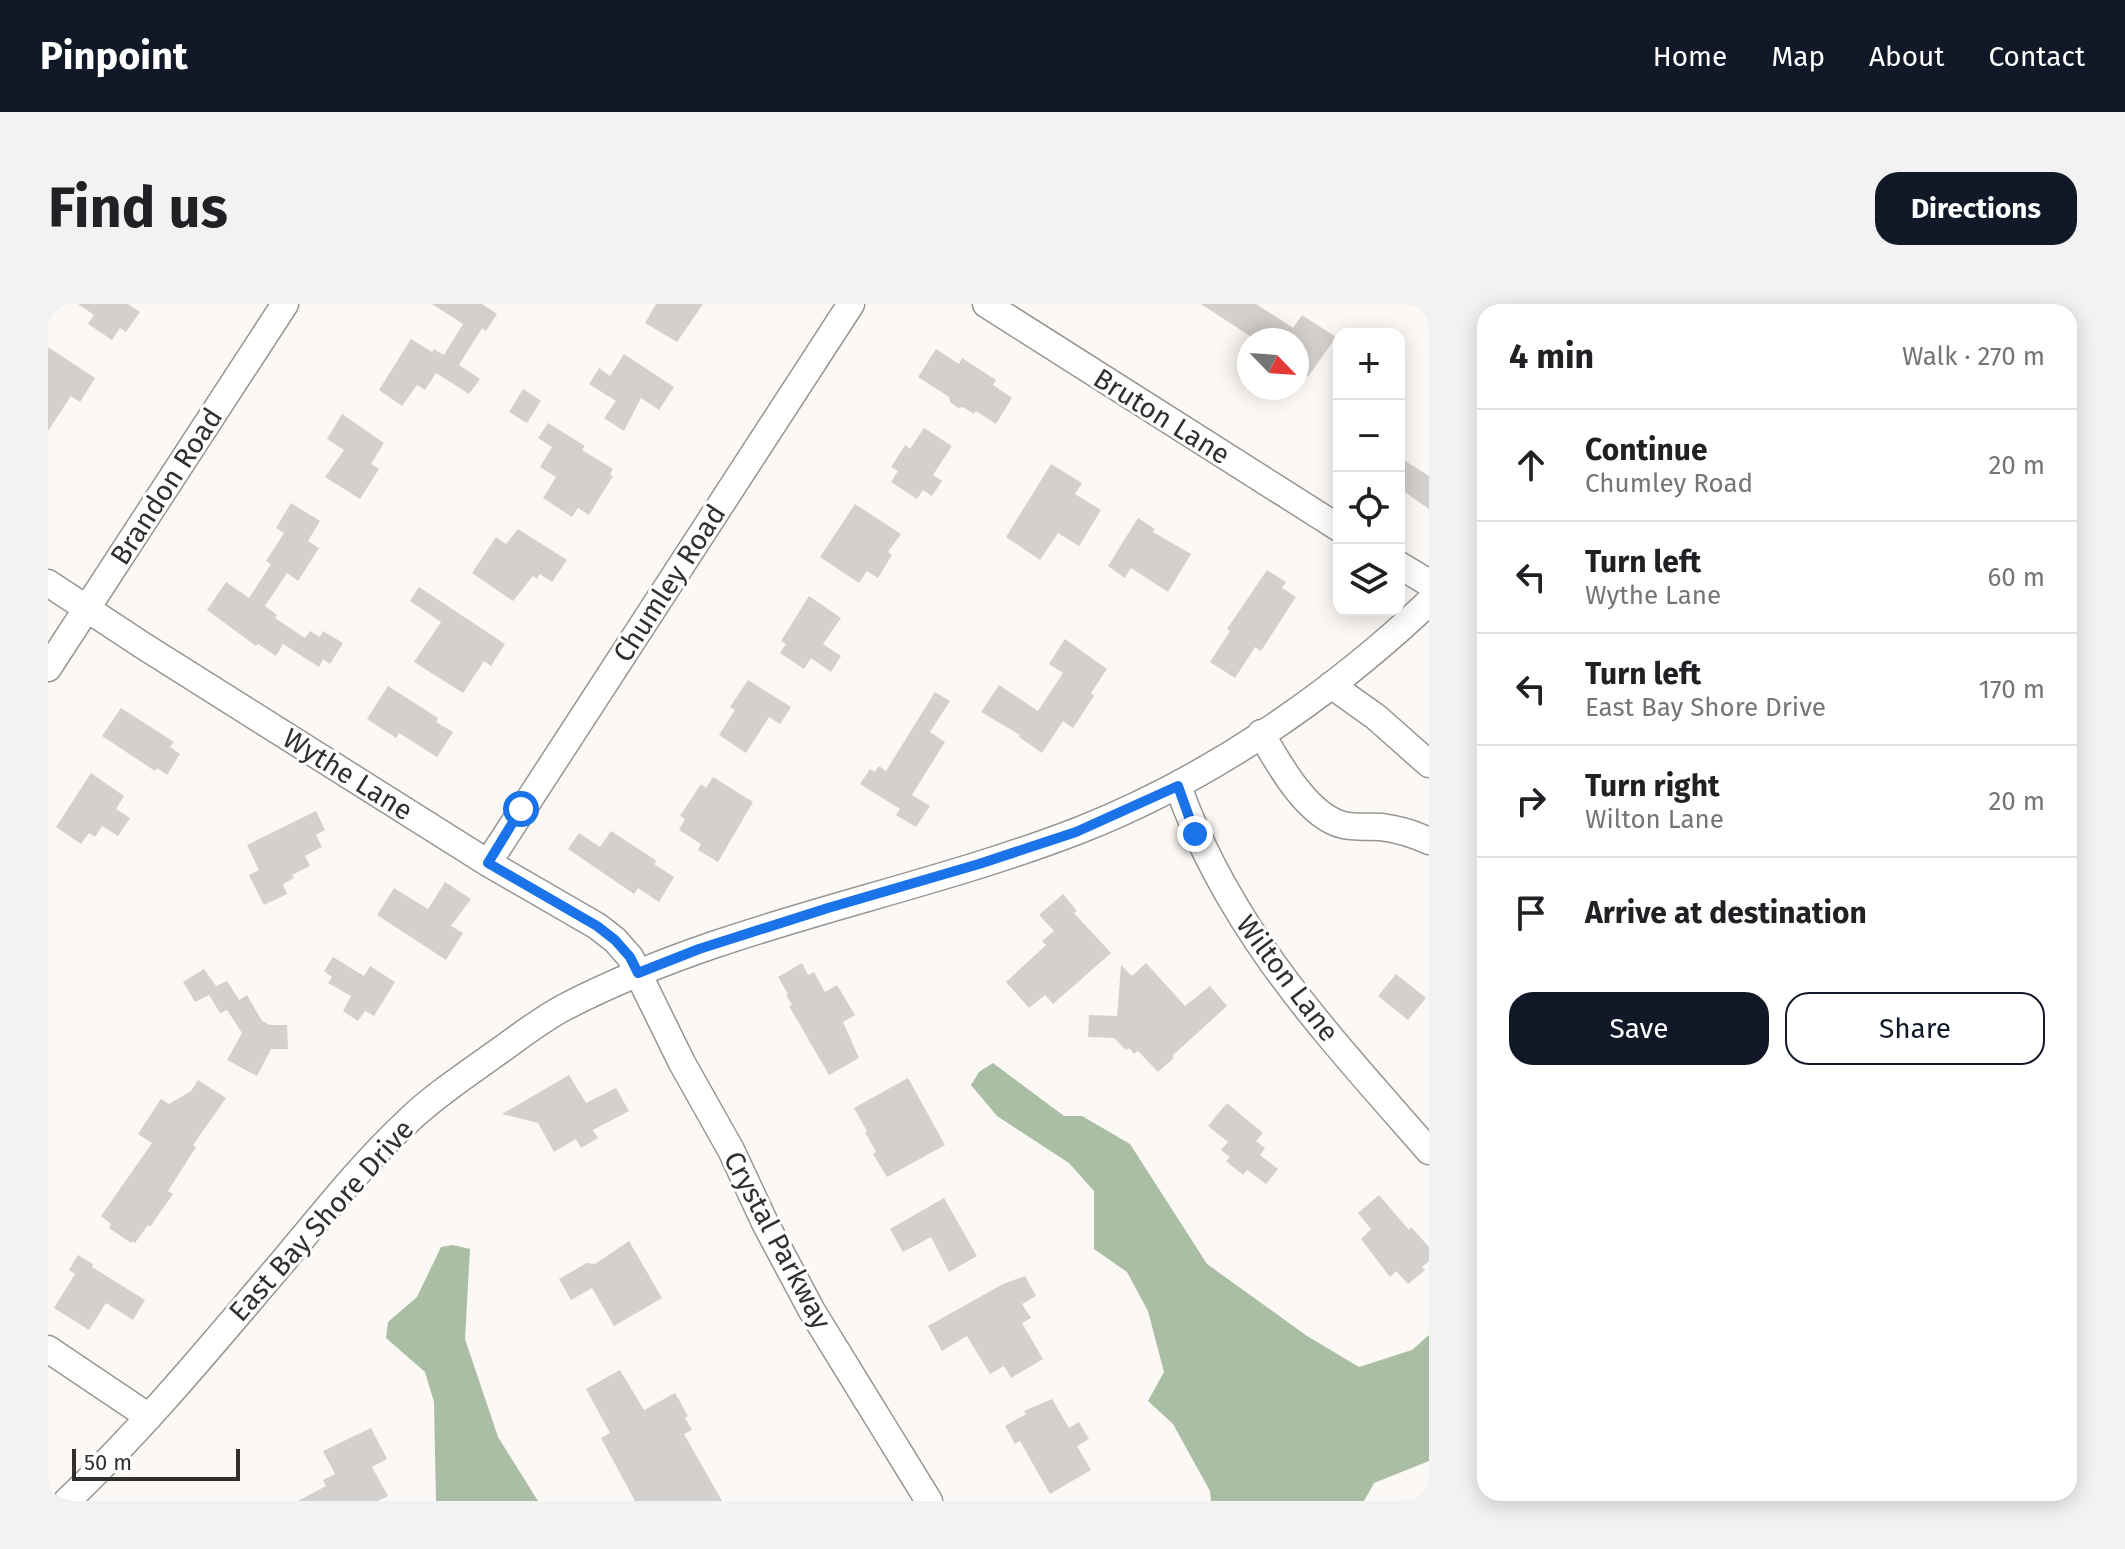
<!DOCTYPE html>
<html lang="en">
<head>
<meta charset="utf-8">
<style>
	:root { --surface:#fff; --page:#f2f2f2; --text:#202124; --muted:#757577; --line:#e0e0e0; --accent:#111827 }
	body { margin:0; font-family:"Fira Sans",sans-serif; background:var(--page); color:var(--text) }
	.controls { position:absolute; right:24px; top:24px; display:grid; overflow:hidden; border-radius:16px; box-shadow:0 4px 20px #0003 }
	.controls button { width:72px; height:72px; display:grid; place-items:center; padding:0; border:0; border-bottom:2px solid var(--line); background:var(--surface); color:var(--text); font:40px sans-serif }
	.compass { position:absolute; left:1189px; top:24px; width:72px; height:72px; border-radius:50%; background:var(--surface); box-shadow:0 4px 20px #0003; rotate:115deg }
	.scale { position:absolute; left:24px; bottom:20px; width:168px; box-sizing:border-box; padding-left:8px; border:4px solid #31302f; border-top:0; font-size:22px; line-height:28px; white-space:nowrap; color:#31302f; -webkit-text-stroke:6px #fff; paint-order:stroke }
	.stop { position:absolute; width:24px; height:24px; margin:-18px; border:6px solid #1a73e8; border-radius:50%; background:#fff }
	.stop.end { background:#1a73e8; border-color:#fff; box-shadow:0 2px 8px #0008 }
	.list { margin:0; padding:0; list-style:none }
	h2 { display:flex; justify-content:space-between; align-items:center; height:104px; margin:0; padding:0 32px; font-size:34px }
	h2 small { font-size:26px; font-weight:400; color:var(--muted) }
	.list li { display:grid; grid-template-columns:52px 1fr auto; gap:24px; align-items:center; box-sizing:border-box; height:112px; padding:0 32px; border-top:2px solid var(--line) }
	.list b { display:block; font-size:30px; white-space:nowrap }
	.list p { margin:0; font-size:26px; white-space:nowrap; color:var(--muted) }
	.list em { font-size:26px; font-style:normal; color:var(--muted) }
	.actions { display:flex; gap:16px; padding:24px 32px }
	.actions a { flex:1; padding:18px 0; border:2px solid var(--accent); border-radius:24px; text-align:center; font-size:28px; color:var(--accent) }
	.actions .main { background:var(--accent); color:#fff }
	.icon { flex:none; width:44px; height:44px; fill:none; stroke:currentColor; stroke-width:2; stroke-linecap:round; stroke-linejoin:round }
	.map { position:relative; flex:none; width:1381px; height:1197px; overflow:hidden; border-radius:24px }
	header { display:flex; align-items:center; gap:48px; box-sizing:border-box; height:112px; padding:0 40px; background:var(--accent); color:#fff }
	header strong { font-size:38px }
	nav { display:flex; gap:44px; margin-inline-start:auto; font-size:28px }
	.intro { display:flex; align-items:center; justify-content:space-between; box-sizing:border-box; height:192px; padding:0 48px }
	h1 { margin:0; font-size:56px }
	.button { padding:20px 36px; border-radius:24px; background:var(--accent); color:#fff; font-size:28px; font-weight:700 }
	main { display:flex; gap:48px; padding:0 48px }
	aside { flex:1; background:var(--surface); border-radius:24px; box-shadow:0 4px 20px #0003 }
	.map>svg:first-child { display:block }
</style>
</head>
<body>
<header>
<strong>Pinpoint</strong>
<nav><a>Home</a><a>Map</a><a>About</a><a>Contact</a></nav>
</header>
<div class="intro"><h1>Find us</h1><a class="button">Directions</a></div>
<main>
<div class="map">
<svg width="1381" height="1197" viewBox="0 0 1381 1197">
	<rect width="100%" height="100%" fill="#fbf8f5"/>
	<!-- water -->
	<path fill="#a9bea2" d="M 945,759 L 1016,812 L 1034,812 L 1082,840 L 1159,960 L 1259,1032 L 1311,1063 L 1364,1046 L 1381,1031 L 1381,1157 L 1326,1179 L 1316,1197 L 1163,1197 L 1162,1187 L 1125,1120 L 1100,1097 L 1116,1068 L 1100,1007 L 1079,968 L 1046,945 L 1046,887 L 1021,859 L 949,812 L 923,781 L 931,768 Z
		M 405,941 L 422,945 L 417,1035 L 450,1133 L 490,1197 L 388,1197 L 386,1098 L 377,1068 L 338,1034 L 340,1018 L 369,993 L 393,943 Z"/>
	<!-- building -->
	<path fill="#d4d0ce" d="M 30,0 L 80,0 L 92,8 L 78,28 L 72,24 L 64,36 L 40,20 L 46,11 Z
		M 384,0 L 434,0 L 449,10 L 438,27 L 434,24 L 411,61 L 432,75 L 421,90 L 388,69 L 377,86 L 369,81 L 354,102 L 331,86 L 363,35 L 384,48 L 386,45 L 396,51 L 415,20 Z
		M 608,0 L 655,0 L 629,38 L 597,19 Z
		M 1153,0 L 1208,0 L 1245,24 L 1254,11 L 1288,33 L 1260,73 L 1249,66 L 1249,36 L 1208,36 Z
		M 0,43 L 47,74 L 32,98 L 23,92 L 0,127 Z
		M 888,45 L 911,60 L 914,54 L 948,76 L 945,81 L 964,94 L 948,120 L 928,107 L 926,110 L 915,103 L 910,104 L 902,98 L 901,93 L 870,73 Z
		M 576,50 L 626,83 L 611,106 L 593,94 L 576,127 L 556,114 L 568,97 L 541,80 L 551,64 L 562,72 Z
		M 475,85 L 493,97 L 479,119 L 461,108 Z
		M 294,110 L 336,139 L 323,160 L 331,165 L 312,195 L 277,173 L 296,146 L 279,135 Z
		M 500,119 L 537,142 L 534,146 L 565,165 L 562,170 L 565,172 L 541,211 L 530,204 L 524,213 L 495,194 L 508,173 L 492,163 L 504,143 L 490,134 Z
		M 876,124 L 904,142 L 885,171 L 894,177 L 884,192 L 875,186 L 869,195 L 843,178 L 850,167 L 843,163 L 857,141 L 862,145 Z
		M 1351,153 L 1381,172 L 1381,205 L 1351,184 Z
		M 1003,160 L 1034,179 L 1027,190 L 1053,206 L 1031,242 L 1010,229 L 992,256 L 958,233 Z
		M 243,199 L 272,217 L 260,237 L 271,244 L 250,277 L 239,269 L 217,302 L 229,311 L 227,314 L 257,334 L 262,327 L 272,333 L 275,327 L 295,339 L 282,360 L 275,355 L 271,363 L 235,340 L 228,352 L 210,340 L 208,342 L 159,306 L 178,278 L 201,294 L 223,260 L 218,257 L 236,229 L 228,224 Z
		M 807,200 L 853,230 L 840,248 L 844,251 L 830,274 L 819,267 L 811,279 L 772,253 Z
		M 1090,214 L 1107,225 L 1105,228 L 1143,250 L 1120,288 L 1083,264 L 1077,274 L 1060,262 Z
		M 470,225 L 519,256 L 504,278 L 492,270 L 489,275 L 485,272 L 465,297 L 424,269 L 448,233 L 458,240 Z
		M 1219,266 L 1238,278 L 1234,284 L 1248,293 L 1213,347 L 1207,343 L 1187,374 L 1162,358 L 1182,327 L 1179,325 Z
		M 371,283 L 457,340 L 443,362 L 436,357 L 415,389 L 366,358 L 393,318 L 362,297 Z
		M 761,292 L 793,314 L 775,340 L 793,352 L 783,368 L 763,354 L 756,365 L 732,349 L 738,340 L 733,337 Z
		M 1017,335 L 1059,365 L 1043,389 L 1046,392 L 1025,424 L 1015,417 L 994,449 L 971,433 L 972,431 L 933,408 L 951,381 L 990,407 L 1015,369 L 1001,360 Z
		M 700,376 L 743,403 L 732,420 L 721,413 L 698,449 L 671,431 L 687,406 L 682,403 Z
		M 340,382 L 390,414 L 388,418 L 405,428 L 389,453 L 351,429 L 348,434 L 319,415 Z
		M 887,388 L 902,397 L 882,428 L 897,438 L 864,491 L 882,502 L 868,523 L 848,511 L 852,505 L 812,480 L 822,465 L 827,468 L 831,462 L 838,467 Z
		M 73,404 L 126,438 L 122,443 L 132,450 L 119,471 L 109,464 L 107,467 L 54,432 Z
		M 43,469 L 76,492 L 68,505 L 82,514 L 70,532 L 54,522 L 47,533 L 41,529 L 33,540 L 8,523 Z
		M 665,473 L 705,498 L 670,558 L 650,546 L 653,540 L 631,526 L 637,515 L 632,512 L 653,480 L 658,484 Z
		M 268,507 L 277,526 L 268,531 L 274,543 L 257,552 L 262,562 L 244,571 L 246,574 L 235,580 L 239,590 L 216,601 L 201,571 L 211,566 L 199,541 Z
		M 563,527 L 609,557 L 606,560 L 626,573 L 611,598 L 590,584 L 586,590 L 520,545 L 531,529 L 552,543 Z
		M 397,578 L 423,595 L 403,622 L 415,629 L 398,656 L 329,611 L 346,584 L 380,605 Z
		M 1015,590 L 1029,607 L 1026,609 L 1063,649 L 1005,700 L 997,691 L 981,704 L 958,678 L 998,641 L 994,637 L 1006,627 L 991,611 Z
		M 285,653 L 316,672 L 322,662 L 347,678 L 326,712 L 317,707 L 310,717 L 295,707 L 303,692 L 280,679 L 284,673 L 276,667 Z
		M 754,659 L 760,671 L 766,668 L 777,688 L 789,681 L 807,711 L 795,718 L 811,754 L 781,771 L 741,702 L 744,701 L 738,691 L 740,690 L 730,673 Z
		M 1098,659 L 1137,702 L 1162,682 L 1179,702 L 1124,752 L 1126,754 L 1110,768 L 1090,747 L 1086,750 L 1081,744 L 1078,746 L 1066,734 L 1040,733 L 1041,711 L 1069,712 L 1073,661 L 1084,672 Z
		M 156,665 L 168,682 L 179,677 L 191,696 L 199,691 L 214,717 L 222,721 L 239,721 L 240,745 L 223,745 L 209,772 L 179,756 L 194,729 L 179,706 L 172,709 L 161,691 L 147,698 L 135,678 Z
		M 1348,670 L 1378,694 L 1360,716 L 1330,692 Z
		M 521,771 L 538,799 L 568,784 L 581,807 L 545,826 L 550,834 L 533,844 L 528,835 L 506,848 L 490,819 L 454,810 Z
		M 860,774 L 897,841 L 839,873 L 825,850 L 828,848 L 817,828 L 819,827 L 806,804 Z
		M 150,776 L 178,794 L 145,841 L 148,843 L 120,887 L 125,890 L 102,923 L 100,921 L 87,939 L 84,937 L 83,939 L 61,924 L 63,920 L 53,912 L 104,839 L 90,830 L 113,795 L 121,800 L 143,787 Z
		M 1179,799 L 1215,829 L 1208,837 L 1217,844 L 1212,851 L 1230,865 L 1218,880 L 1199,866 L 1195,871 L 1178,857 L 1182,853 L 1173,846 L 1180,838 L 1160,822 Z
		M 1331,891 L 1361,926 L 1363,923 L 1381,943 L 1381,957 L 1374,963 L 1377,966 L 1360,980 L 1348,967 L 1342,973 L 1313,935 L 1323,925 L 1310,909 Z
		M 896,894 L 929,952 L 901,968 L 883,933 L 855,948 L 842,925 Z
		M 581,937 L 614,994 L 566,1022 L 544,984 L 523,996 L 511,975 L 539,959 L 547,960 Z
		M 30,951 L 45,960 L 44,963 L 97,996 L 85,1016 L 58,999 L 41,1026 L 6,1004 L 27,970 L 21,966 Z
		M 977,972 L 988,992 L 974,1000 L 983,1014 L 974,1019 L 995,1055 L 963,1074 L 956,1062 L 942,1070 L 919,1032 L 894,1047 L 880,1022 L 955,980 Z
		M 572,1066 L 596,1106 L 627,1089 L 640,1112 L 637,1114 L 644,1126 L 636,1130 L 674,1197 L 587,1197 L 553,1134 L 562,1129 L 538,1085 Z
		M 1004,1095 L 1021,1124 L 1031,1118 L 1041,1135 L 1029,1142 L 1043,1166 L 1002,1190 L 972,1137 L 967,1140 L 957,1122 L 978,1110 L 976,1107 Z
		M 323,1124 L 339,1155 L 324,1163 L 340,1192 L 330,1197 L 250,1197 L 278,1182 L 275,1176 L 287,1170 L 275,1147 Z"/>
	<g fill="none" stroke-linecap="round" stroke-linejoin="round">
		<defs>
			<path id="minor" d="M 938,0 L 1291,224
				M 1351,261 L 1381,279
				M 0,279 L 94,341 L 440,559 L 549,622 L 567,636 L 582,653 L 634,759 L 683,846 L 717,919 L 764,1007 L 881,1197
				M 0,364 L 237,0
				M 1283,381 L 1328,413 L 1381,460
				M 1213,429 C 1230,459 1259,512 1295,521 C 1308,524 1320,522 1333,523 C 1349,525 1366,530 1381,537
				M 1130,482 C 1182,629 1280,731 1381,847
				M 440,559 L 803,0
				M 0,1045 L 101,1113
				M 19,1197 C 98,1122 167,1037 238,954 C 277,907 316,858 361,816 C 387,791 418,771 447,750 C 470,734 492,716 517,703 C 679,619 862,592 1032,526 C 1159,476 1281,393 1381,298"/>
		</defs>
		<!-- minor casing -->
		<use href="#minor" stroke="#989693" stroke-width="29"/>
		<!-- minor -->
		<use href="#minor" stroke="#fff" stroke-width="26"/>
	</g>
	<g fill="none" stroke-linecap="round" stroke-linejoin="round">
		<!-- route -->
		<path stroke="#1a73e8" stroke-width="10" d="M 473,505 L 440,559 L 549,622 L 567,636 L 582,653 L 590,669 L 651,645 L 780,604 L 931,560 L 1028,528 L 1130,482 L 1147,530"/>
	</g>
	<g text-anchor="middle" stroke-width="6" stroke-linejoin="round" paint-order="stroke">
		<!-- street labels -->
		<g font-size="28" fill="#31302f" stroke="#fff">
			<text transform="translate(1114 112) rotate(32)" y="10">Bruton Lane</text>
			<text transform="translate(118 182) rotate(-57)" y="10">Brandon Road</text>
			<text transform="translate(621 279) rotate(-57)" y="10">Chumley Road</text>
			<text transform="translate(300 470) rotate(32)" y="10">Wythe Lane</text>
			<text transform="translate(1240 674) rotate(53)" y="10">Wilton Lane</text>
			<text transform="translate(273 916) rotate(-48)" y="10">East Bay Shore Drive</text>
			<text transform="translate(730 936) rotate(62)" y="10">Crystal Parkway</text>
		</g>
	</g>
</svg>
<div class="controls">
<button>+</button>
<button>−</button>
<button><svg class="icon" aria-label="locate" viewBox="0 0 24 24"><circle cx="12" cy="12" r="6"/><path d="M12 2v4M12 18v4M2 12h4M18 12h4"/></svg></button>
<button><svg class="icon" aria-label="layers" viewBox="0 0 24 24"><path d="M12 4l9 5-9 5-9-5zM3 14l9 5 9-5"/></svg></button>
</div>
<svg class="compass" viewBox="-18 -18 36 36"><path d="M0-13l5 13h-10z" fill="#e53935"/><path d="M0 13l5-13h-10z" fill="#757577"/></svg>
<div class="scale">50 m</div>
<div class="stop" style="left:473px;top:505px"></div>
<div class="stop end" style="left:1147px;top:530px"></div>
</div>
<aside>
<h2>4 min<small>Walk · 270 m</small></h2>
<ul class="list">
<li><svg class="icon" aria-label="ahead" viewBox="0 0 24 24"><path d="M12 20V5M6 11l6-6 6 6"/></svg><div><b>Continue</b><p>Chumley Road</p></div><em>20 m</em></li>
<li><svg class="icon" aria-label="left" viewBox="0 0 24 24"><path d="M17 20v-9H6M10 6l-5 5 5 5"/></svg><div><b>Turn left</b><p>Wythe Lane</p></div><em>60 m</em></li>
<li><svg class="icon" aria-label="left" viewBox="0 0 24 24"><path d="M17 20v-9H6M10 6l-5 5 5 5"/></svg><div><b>Turn left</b><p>East Bay Shore Drive</p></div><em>170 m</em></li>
<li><svg class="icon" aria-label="right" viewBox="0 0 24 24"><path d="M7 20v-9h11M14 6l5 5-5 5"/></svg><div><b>Turn right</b><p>Wilton Lane</p></div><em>20 m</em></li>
<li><svg class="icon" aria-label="arrive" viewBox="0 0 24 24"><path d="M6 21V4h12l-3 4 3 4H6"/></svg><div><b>Arrive at destination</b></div></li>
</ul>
<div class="actions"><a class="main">Save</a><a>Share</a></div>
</aside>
</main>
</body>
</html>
